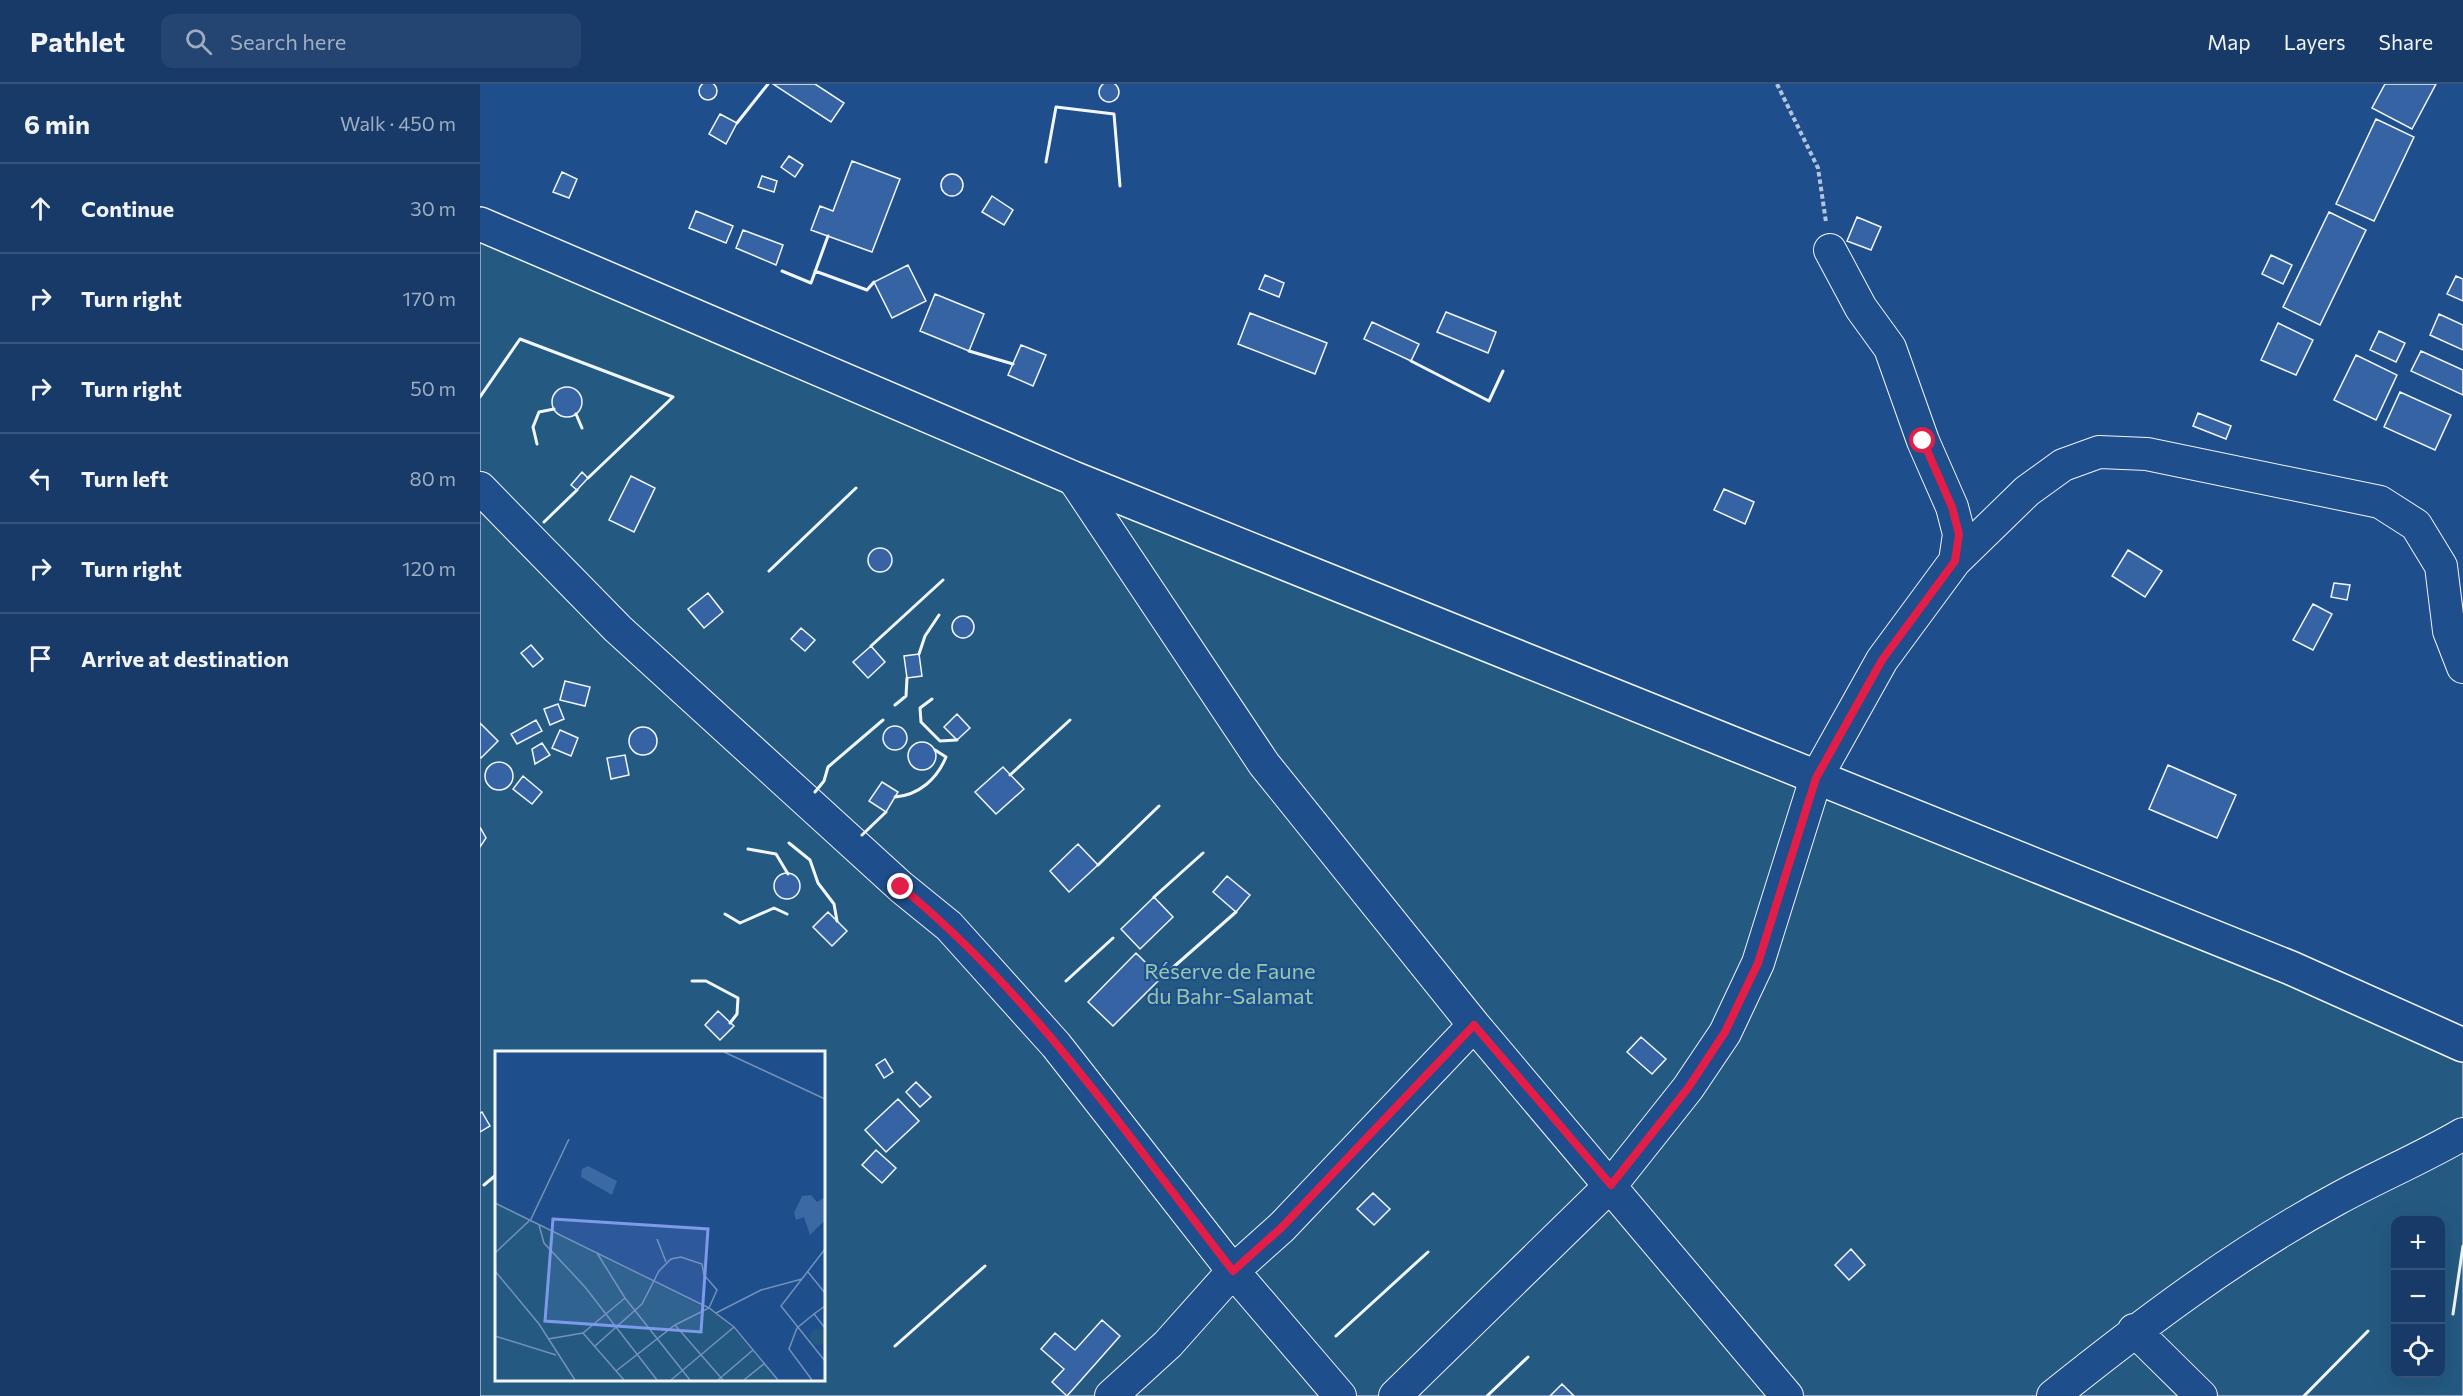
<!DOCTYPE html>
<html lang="en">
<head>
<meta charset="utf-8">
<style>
	:root { --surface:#173a69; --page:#244571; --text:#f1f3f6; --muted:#9eadc0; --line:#36547d }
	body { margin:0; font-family:Commissioner,sans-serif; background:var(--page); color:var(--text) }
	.controls { position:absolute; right:18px; bottom:18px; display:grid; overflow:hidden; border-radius:12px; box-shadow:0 6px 24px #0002 }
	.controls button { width:54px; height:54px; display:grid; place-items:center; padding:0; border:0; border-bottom:2px solid var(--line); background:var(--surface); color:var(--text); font:30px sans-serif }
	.stop { position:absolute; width:18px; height:18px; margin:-14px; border:4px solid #e11d48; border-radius:50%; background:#fff }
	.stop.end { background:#e11d48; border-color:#fff; box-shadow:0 2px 6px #0008 }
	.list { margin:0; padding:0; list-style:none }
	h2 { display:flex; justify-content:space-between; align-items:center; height:78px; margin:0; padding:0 24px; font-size:26px }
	h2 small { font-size:20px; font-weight:400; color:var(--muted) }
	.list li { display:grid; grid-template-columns:39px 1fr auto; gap:18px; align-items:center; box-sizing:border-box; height:90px; padding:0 24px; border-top:2px solid var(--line) }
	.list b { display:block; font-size:22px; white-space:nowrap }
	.list em { font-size:20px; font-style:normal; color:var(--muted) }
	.icon { flex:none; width:33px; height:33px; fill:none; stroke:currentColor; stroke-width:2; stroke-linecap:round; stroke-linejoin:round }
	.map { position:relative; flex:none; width:1983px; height:1312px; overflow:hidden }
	header { display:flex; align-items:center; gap:36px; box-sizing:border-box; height:84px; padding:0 30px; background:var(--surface); border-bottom:2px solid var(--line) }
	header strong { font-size:28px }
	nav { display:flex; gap:33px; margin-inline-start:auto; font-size:21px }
	.search { width:420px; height:54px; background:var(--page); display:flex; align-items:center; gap:15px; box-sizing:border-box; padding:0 21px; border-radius:12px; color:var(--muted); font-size:22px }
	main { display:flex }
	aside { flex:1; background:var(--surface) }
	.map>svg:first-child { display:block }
</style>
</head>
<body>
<header>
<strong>Pathlet</strong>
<div class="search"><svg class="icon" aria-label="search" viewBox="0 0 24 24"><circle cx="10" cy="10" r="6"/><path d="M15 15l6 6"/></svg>Search here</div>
<nav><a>Map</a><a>Layers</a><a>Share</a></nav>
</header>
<main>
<aside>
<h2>6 min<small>Walk · 450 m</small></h2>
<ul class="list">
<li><svg class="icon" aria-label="ahead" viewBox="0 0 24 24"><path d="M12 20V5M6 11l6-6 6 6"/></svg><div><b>Continue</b></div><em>30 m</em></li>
<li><svg class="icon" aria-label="right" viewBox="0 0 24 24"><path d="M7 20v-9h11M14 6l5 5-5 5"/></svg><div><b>Turn right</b></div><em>170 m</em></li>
<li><svg class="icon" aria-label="right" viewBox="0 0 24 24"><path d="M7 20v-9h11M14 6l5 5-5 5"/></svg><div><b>Turn right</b></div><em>50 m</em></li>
<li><svg class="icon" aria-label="left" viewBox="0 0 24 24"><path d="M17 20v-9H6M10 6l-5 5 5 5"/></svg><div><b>Turn left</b></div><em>80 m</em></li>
<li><svg class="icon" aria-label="right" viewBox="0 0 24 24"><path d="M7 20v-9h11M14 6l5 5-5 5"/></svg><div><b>Turn right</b></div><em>120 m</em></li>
<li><svg class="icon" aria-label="arrive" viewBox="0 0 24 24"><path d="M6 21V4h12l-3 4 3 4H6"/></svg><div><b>Arrive at destination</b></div></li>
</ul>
</aside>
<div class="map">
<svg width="1983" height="1312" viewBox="0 0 1983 1312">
	<rect width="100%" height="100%" fill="#1f4e8c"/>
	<!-- green -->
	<path fill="#245a82" stroke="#a8bbd7" stroke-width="1.5" fill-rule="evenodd" d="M 0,140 L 1983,961 L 1983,1312 L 0,1312 ZM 16,968 L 344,968 L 344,1296 L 16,1296 ZM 1916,1136 L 1960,1136 L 1960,1290 L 1916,1290 Z"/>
	<!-- building -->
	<path fill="#3563a3" stroke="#f2f6ff" stroke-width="1.5" d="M219 7a9 9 0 1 1 18 0a9 9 0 1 1-18 0Z
		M619 8a10 10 0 1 1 20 0a10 10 0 1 1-20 0Z
		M 293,0 L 335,0 L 364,19 L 351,38 Z
		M 1905,0 L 1956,0 L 1932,45 L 1892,24 Z
		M 240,30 L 257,39 L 246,60 L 229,50 Z
		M 1896,35 L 1934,53 L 1894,137 L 1856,120 Z
		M 309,72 L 323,81 L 315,93 L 301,83 Z
		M 372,77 L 420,95 L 392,168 L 331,146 L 340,122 L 353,127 Z
		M 82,88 L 97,95 L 89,114 L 73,108 Z
		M461 101a11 11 0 1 1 22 0a11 11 0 1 1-22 0Z
		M 282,92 L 297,97 L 294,108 L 278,103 Z
		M 512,112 L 533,126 L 524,141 L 502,128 Z
		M 216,127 L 253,142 L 246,159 L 209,144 Z
		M 1849,128 L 1886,146 L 1840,241 L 1803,223 Z
		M 1377,133 L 1401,143 L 1391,166 L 1367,157 Z
		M 263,146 L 303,161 L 296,181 L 256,164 Z
		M 1791,171 L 1812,181 L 1803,200 L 1782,190 Z
		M 428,181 L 446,217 L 412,234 L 394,198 Z
		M 785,191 L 804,199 L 799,213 L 779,205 Z
		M 1976,192 L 1983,195 L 1983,217 L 1967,210 Z
		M 455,210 L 504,230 L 489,267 L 440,247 Z
		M 966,228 L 1016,248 L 1008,269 L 957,248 Z
		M 770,229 L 847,259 L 835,290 L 758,260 Z
		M 1959,230 L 1983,241 L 1983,266 L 1950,251 Z
		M 892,238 L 939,260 L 931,277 L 884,255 Z
		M 1798,239 L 1833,256 L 1816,291 L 1781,276 Z
		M 1899,247 L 1925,259 L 1916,278 L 1890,266 Z
		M 541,261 L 566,271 L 553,302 L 528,291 Z
		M 1941,267 L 1983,286 L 1983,311 L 1931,287 Z
		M 1876,271 L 1917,291 L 1896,336 L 1854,316 Z
		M72 318a15 15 0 1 1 30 0a15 15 0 1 1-30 0Z
		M 1920,308 L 1971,331 L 1955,366 L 1904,343 Z
		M 1718,329 L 1751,342 L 1746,355 L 1713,342 Z
		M 102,388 L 108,394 L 97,406 L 91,401 Z
		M 151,392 L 175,404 L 154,448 L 129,436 Z
		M 1244,405 L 1274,418 L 1265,440 L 1234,426 Z
		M388 476a12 12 0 1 1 24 0a12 12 0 1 1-24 0Z
		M 1648,466 L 1682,487 L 1665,513 L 1632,492 Z
		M 1854,499 L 1870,501 L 1867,516 L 1851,513 Z
		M 228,509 L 243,528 L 224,544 L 208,525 Z
		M 1833,520 L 1852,530 L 1833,566 L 1813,556 Z
		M472 543a11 11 0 1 1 22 0a11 11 0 1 1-22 0Z
		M 321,544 L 335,556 L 325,567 L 311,555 Z
		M 51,561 L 63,575 L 53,583 L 41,569 Z
		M 391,562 L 405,578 L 388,594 L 373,578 Z
		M 439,570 L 442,592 L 427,594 L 424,572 Z
		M 85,597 L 110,603 L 105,622 L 80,616 Z
		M 78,620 L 84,635 L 70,641 L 64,625 Z
		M 477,630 L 490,644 L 477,656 L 464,643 Z
		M 56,636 L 62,647 L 37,660 L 31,650 Z
		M 0,639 L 18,657 L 1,674 L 0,673 Z
		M403 654a12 12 0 1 1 24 0a12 12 0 1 1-24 0Z
		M149 657a14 14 0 1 1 28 0a14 14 0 1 1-28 0Z
		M 80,646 L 98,654 L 91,672 L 72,664 Z
		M428 672a14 14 0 1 1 28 0a14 14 0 1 1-28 0Z
		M 62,659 L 70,671 L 55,680 L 52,665 Z
		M 145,671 L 149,691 L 131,695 L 127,674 Z
		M5 692a14 14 0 1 1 28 0a14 14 0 1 1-28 0Z
		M 1688,681 L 1756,711 L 1737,754 L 1669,725 Z
		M 523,683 L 544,705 L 516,730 L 495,708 Z
		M 43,692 L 62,708 L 52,720 L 33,705 Z
		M 402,698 L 418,708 L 406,728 L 389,717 Z
		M 0,743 L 6,754 L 0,763 Z
		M 598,760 L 618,781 L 589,808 L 570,787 Z
		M294 802a13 13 0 1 1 26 0a13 13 0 1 1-26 0Z
		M 747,792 L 770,811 L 756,828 L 733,808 Z
		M 674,813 L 693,833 L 660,865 L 641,845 Z
		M 348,828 L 367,847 L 352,862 L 333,843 Z
		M 656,869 L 681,894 L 633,942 L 608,918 Z
		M 238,927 L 254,942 L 240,956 L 225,941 Z
		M 1161,953 L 1186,975 L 1172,990 L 1147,968 Z
		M 405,975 L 413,988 L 404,994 L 396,981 Z
		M 436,998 L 451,1013 L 440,1023 L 426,1008 Z
		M 418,1015 L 439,1037 L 406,1068 L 385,1046 Z
		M 2,1028 L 10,1042 L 0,1048 L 0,1029 Z
		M 396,1066 L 416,1084 L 402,1099 L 382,1081 Z
		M 893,1109 L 910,1125 L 894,1141 L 877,1125 Z
		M 1371,1165 L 1385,1181 L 1369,1196 L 1355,1181 Z
		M 622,1236 L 640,1252 L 587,1312 L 572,1298 L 584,1285 L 561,1265 L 575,1249 L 595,1266 Z
		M 1082,1300 L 1094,1312 L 1070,1312 Z"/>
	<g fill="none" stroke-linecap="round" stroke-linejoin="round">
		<defs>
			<path id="minor" d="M 1350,166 L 1381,224 L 1410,264 L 1443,357 L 1472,423 L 1479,450 L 1475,477
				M 593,394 L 784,680 L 994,941 L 1307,1312
				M 0,404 L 138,545 L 421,803 L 469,842 L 576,961 L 753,1187 L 860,1312
				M 1654,1246 L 1721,1312
				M 631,1312 L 688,1260 L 753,1187 L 802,1143 L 994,941
				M 915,1312 L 1131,1101 L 1208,1004 L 1245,949 L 1278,879 L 1336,694 L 1402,576 L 1475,477 L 1547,407 L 1583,381 L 1619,368 L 1667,370 L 1900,418 L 1936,441 L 1961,482 L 1969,547 L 1983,583
				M 1573,1312 C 1663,1240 1755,1170 1857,1115 C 1899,1092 1942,1074 1983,1050"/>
			<path id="major" d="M 0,140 L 593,394 L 1811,884 L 1983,961"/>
		</defs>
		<!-- minor casing -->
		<use href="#minor" stroke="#f2f6ff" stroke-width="34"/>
		<!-- major casing -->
		<use href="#major" stroke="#f2f6ff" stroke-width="36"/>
		<!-- path -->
		<path stroke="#b3c4dc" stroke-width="4" stroke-dasharray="4.5 3" stroke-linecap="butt" d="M 1297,0 L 1338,84 L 1346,138"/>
		<!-- minor -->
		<use href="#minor" stroke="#1f4e8c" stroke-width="32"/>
		<!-- major -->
		<use href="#major" stroke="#1f4e8c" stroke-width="33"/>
		<!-- wall -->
		<path stroke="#f2f6ff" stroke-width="3" d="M 257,39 L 288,0
			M 566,78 L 576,23 L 634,30 L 640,102
			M 302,187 L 331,199 L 348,152
			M 335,187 L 387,206 L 394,198
			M 489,267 L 533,280
			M 931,277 L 1009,317 L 1023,287
			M 0,313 L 40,255 L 193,313 L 108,394
			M 96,330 L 102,344
			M 57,360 L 53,343 L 59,328 L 74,325
			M 64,438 L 97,406
			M 289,487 L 376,404
			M 391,562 L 463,496
			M 439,570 L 445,552 L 459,531
			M 452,615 L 440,624 L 441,638 L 460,657 L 477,656
			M 415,621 L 426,612 L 427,594
			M 530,691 L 590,636
			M 335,708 L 344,697 L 348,683 L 403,636
			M 415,713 C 439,711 457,695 466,673 L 455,666
			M 382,751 L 406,728
			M 309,759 L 330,776 L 338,799 L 354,820 L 357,837
			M 268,765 L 296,770 L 308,790
			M 618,781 L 679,722
			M 674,813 L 723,769
			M 245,830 L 260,839 L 294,824 L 307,830
			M 681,894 L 756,828
			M 212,897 L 226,897 L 258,914 L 257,930 L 250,939
			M 586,897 L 633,854
			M 4,1101 L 16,1091
			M 1973,1230 L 1983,1162
			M 856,1252 L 948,1168
			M 415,1262 L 505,1182
			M 1007,1312 L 1048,1273
			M 1824,1312 L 1888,1247"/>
	</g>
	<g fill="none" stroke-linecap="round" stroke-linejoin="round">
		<!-- route -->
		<path stroke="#e11d48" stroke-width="8" d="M 421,803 C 552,910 650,1055 753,1187 L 802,1143 L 994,941 L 1131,1101 L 1208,1004 L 1245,948 L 1278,879 L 1336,694 L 1402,576 L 1475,477 L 1479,450 L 1472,423 L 1443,357"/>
	</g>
	<g text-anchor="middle" stroke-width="4.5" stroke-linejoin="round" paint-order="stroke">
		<!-- park labels -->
		<g font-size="22" fill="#97c8a6" stroke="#1f4e8c">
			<text x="750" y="895">Réserve de Faune<tspan x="750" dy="25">du Bahr-Salamat</tspan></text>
		</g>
	</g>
	<!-- overview -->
	<g transform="translate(15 967)">
		<rect width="330" height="330" fill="#1f4e8c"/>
		<path d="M 0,152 L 227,266 L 283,329 L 0,329 ZM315 286a8 8 0 1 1 16 0a8 8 0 1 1-16 0Z" fill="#245a82"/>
		<path d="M 93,115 L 122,130 L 117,144 L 86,126 L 87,118 ZM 316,144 L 322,151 L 330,146 L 330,169 L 315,184 L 309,166 L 301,169 L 299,162 L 307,145 Z" fill="#3b69a3"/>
		<path fill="none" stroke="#7391ba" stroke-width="1.5" d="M 229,1 L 330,48M 0,152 L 214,257 L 239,276 L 283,329M 44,174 L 49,192 L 90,236 L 162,329M 162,188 L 171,211M 330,198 L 286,255 L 330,310M 0,202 L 36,168 L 74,88M 102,202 L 130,247 L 195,329M 0,220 L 44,273 L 80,329M 313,221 L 330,242M 330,255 L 319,263 L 330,277M 221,262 L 266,239 L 307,228M 180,274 L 228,329M 88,282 L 129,329M 0,285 L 61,304M 53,288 L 88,282 L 130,247M 100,295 L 147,253 L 164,220 L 176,208 L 186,206 L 207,213 L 209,224 L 222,239 L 214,257 L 180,274 L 121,320M 176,329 L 239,276M 223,329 L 258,299M 249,329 L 270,312M 317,329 L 294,298 L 302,277 L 319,263"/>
		<path fill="#7d9aea" fill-opacity="0.15" stroke="#7d9aea" stroke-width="3" d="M 58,168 L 213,178 L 206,281 L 50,270 Z"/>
		<rect width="330" height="330" fill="none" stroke="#f2f6ff" stroke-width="3"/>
	</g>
</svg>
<div class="controls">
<button>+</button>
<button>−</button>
<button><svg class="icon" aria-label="locate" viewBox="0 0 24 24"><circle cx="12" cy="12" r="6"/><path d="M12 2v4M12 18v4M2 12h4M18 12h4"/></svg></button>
</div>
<div class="stop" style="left:1443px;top:357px"></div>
<div class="stop end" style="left:421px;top:803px"></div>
</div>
</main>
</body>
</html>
